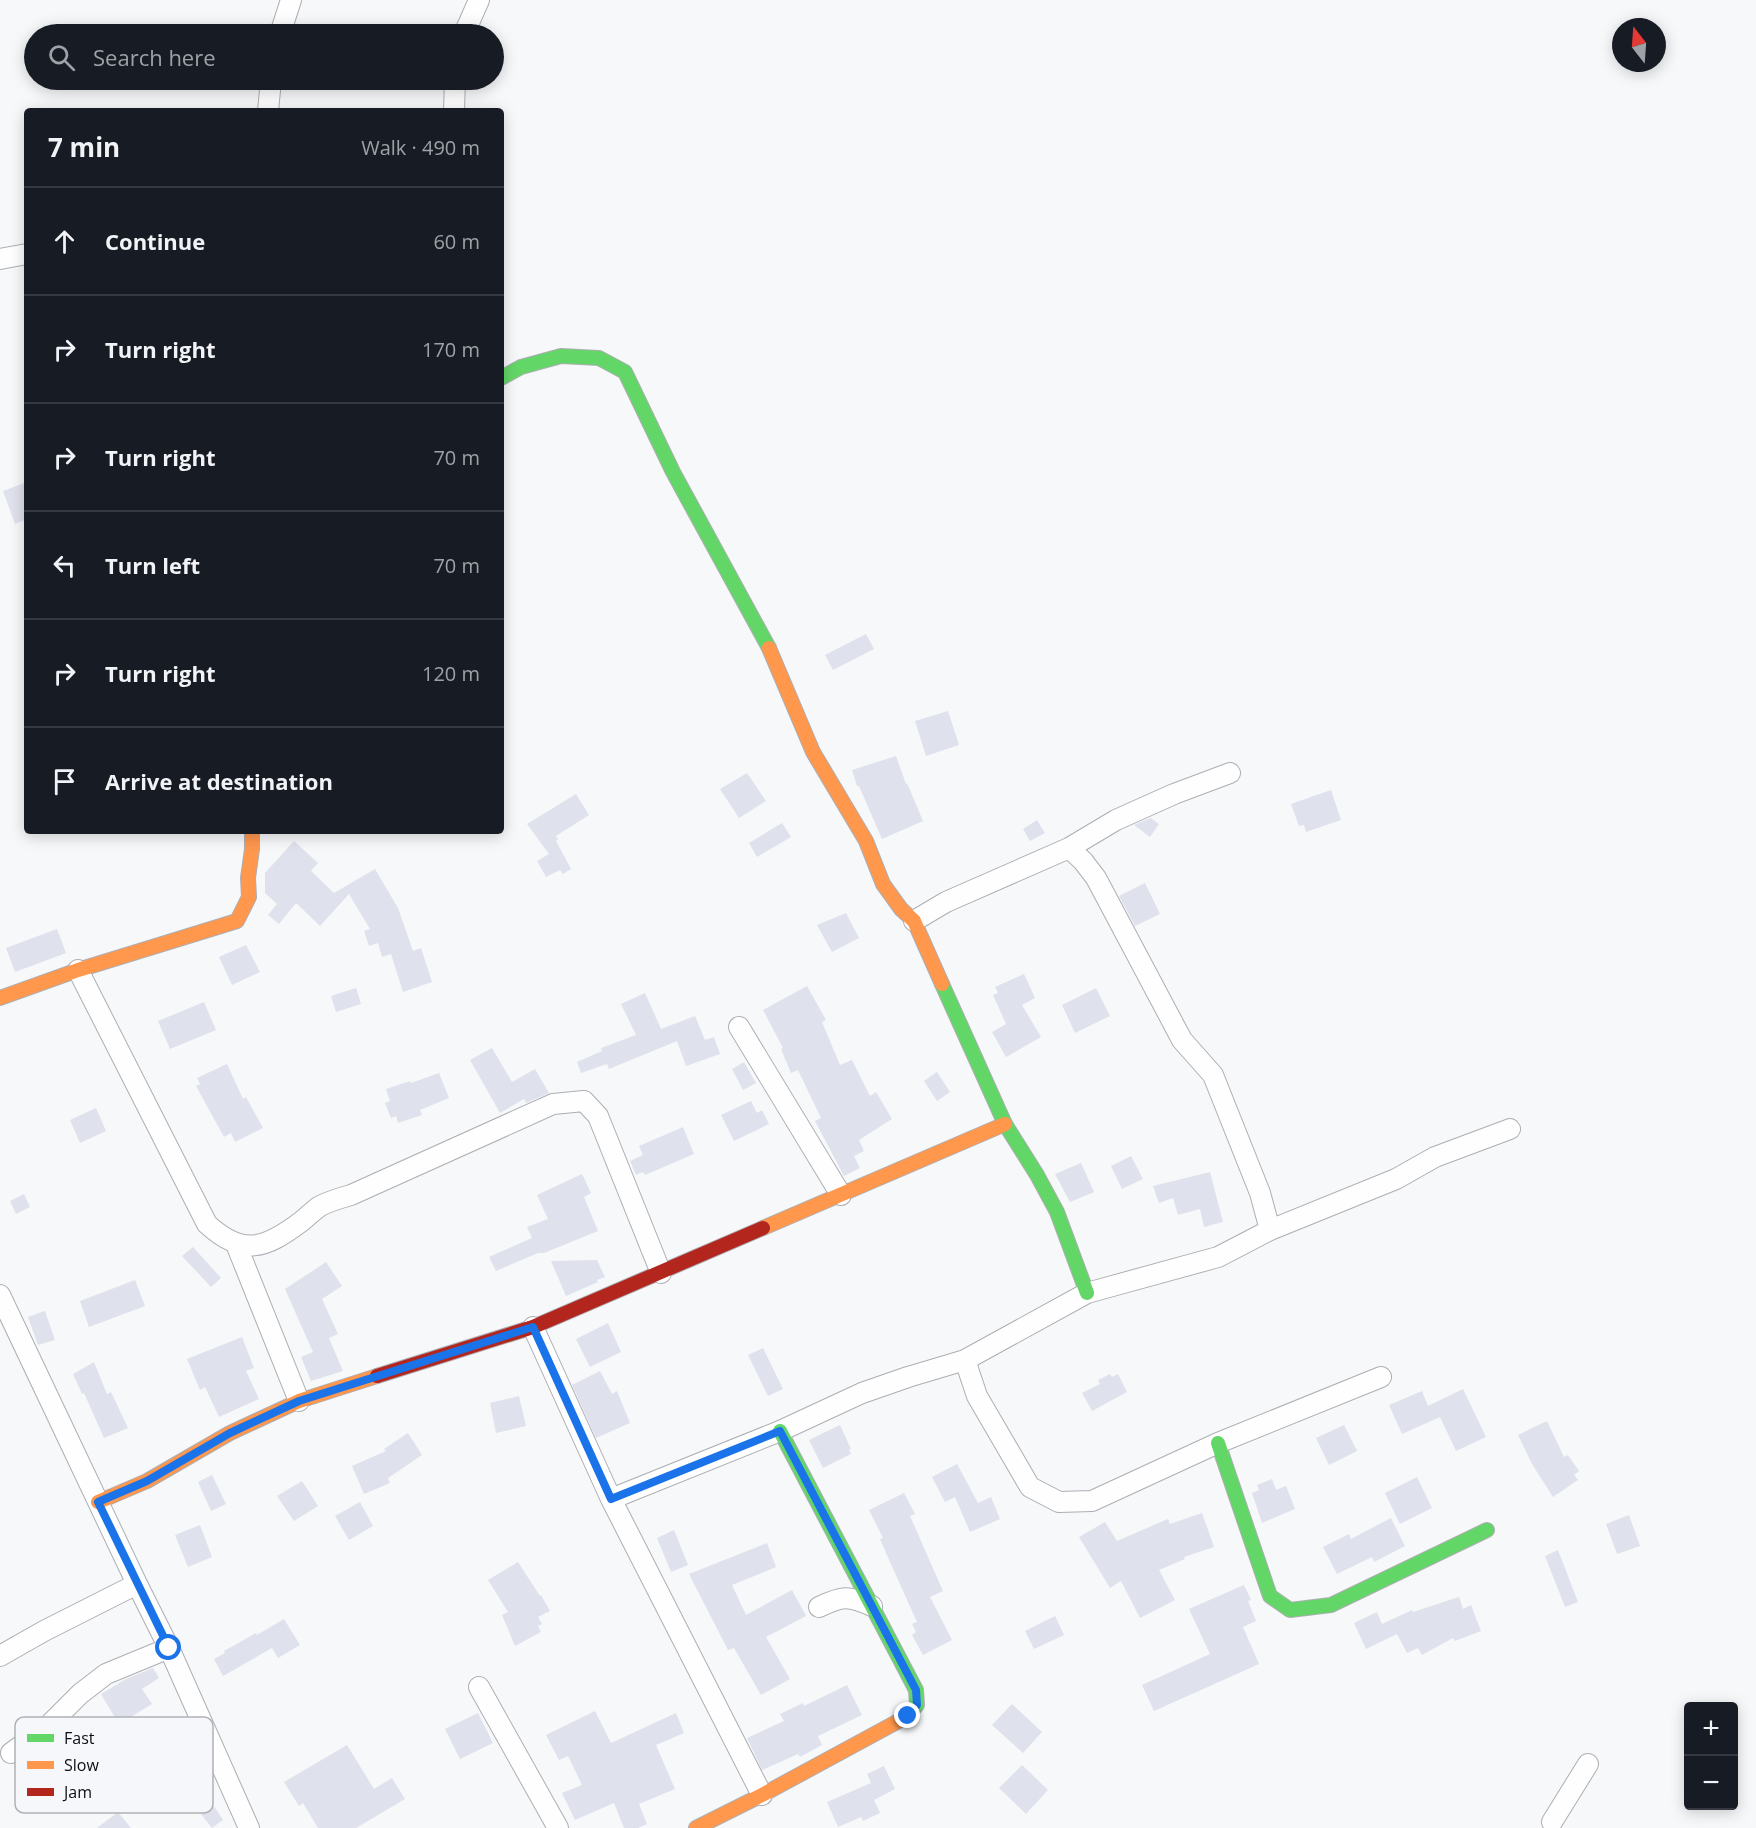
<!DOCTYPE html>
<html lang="en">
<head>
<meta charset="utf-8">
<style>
	:root { --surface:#171b24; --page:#242831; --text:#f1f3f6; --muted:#9ea1a6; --line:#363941 }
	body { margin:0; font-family:"Open Sans",sans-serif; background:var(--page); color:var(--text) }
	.controls { position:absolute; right:18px; bottom:18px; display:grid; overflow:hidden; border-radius:6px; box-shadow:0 3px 15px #0003 }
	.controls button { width:54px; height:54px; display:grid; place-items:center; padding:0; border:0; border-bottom:2px solid var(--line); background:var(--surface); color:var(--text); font:30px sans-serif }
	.compass { position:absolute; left:1612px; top:18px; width:54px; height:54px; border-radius:50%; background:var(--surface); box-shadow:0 3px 15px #0003; rotate:343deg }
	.stop { position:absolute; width:18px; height:18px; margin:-14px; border:4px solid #1a73e8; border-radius:50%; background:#fff }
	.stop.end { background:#1a73e8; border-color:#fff; box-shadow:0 2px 6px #0008 }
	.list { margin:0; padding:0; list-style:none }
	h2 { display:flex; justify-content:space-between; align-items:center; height:78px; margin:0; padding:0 24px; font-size:26px }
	h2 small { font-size:20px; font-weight:400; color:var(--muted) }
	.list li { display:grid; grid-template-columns:39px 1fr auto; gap:18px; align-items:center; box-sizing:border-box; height:108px; padding:0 24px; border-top:2px solid var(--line) }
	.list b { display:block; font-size:22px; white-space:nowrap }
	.list em { font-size:20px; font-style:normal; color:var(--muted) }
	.icon { flex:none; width:33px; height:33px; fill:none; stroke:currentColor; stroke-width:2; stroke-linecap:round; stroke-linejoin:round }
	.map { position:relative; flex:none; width:1756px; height:1828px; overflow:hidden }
	.search { position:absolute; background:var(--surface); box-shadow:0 3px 15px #0003; left:24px; top:24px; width:480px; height:66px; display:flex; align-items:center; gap:15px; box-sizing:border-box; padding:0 21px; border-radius:33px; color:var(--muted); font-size:22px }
	.panel { position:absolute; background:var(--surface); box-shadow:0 3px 15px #0003; left:24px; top:108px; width:480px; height:726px; border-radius:6px }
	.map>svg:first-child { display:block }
</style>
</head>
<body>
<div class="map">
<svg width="1756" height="1828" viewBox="0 0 1756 1828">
	<rect width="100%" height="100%" fill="#f7f8fa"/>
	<!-- building -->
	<path fill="#dfe1ec" d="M 27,482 L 27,519 L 15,524 L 3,491 Z
		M 866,634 L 874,649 L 833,670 L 825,655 Z
		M 948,711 L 959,745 L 926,756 L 915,721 Z
		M 896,756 L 906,784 L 907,783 L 923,821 L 882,839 L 859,786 L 857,786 L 852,770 Z
		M 747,773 L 766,801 L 739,818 L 720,789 Z
		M 1331,790 L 1341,820 L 1306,832 L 1304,825 L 1299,826 L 1291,804 Z
		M 576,794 L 589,815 L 556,836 L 558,839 L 556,841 L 571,869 L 563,874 L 560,870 L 546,877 L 537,861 L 549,854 L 527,824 Z
		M 1151,818 L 1159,824 L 1150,837 L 1134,825 Z
		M 1037,820 L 1045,833 L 1030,841 L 1023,829 Z
		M 782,823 L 791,837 L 757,857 L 749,843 Z
		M 294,841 L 318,863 L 311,871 L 334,893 L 375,869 L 398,908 L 413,951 L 421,948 L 432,982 L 403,992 L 391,954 L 382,957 L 378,943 L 369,946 L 364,931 L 370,929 L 349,894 L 320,926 L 296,903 L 279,924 L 268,915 L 277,904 L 265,893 L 265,873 Z
		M 1145,883 L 1160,914 L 1135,926 L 1119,896 Z
		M 846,913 L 859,938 L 832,952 L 817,925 Z
		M 57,929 L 66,953 L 15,972 L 6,948 Z
		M 246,945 L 260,972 L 232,985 L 219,957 Z
		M 1024,974 L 1035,998 L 1022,1005 L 1041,1037 L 1006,1057 L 992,1032 L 1006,1024 L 993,995 L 998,993 L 995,987 Z
		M 807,986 L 826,1020 L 822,1022 L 840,1065 L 852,1060 L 870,1096 L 876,1092 L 892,1119 L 859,1140 L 864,1151 L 854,1156 L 860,1168 L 844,1176 L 815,1121 L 821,1118 L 798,1070 L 791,1073 L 781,1049 L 783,1048 L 763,1010 Z
		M 356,988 L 361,1004 L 336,1012 L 331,996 Z
		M 1096,988 L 1110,1016 L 1075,1033 L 1062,1005 Z
		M 645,993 L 661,1029 L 695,1016 L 705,1040 L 714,1037 L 720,1054 L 686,1066 L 677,1041 L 609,1069 L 607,1064 L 581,1073 L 577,1062 L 602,1051 L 601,1048 L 636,1035 L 621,1004 Z
		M 204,1002 L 216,1030 L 170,1049 L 158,1021 Z
		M 492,1048 L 512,1082 L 535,1069 L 549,1093 L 526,1103 L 524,1099 L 500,1113 L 470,1060 Z
		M 744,1062 L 756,1083 L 743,1090 L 732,1069 Z
		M 227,1064 L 243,1099 L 246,1097 L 263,1128 L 235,1142 L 231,1133 L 224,1137 L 196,1086 L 200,1084 L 197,1078 Z
		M 937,1072 L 950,1092 L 937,1101 L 924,1081 Z
		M 439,1073 L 449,1098 L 420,1110 L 422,1115 L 398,1123 L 396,1116 L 391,1118 L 385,1103 L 390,1101 L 386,1089 L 410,1081 L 411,1083 Z
		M 751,1101 L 757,1113 L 762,1110 L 769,1124 L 734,1141 L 721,1115 Z
		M 96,1108 L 106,1131 L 80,1143 L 70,1120 Z
		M 683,1127 L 694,1154 L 645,1175 L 643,1172 L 636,1175 L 630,1161 L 643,1155 L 639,1146 Z
		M 1131,1156 L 1143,1179 L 1122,1189 L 1111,1166 Z
		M 1081,1163 L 1094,1192 L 1070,1202 L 1055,1174 Z
		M 1210,1172 L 1223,1222 L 1204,1227 L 1200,1209 L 1178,1215 L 1173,1198 L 1159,1203 L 1153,1186 Z
		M 582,1174 L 591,1193 L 584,1197 L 598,1231 L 544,1253 L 538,1253 L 496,1271 L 489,1257 L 532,1238 L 527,1227 L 548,1219 L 537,1195 Z
		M 24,1194 L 30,1207 L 16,1214 L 10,1201 Z
		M 193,1247 L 221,1278 L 211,1287 L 182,1256 Z
		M 597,1260 L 605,1277 L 597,1280 L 598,1282 L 566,1296 L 551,1261 Z
		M 326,1262 L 342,1286 L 322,1299 L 338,1334 L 329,1338 L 343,1371 L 311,1381 L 301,1357 L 313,1352 L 285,1289 Z
		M 135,1280 L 145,1306 L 89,1327 L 80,1301 Z
		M 45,1311 L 55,1340 L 38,1345 L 28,1317 Z
		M 608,1323 L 621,1352 L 590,1367 L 576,1339 Z
		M 242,1337 L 254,1368 L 246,1371 L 259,1399 L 219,1417 L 205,1387 L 200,1390 L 187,1359 Z
		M 763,1348 L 783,1389 L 768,1396 L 748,1355 Z
		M 94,1362 L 107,1394 L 111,1392 L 128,1428 L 104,1438 L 84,1393 L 82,1394 L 73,1374 Z
		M 600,1371 L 612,1394 L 617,1391 L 630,1423 L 596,1438 L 572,1385 Z
		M 1110,1374 L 1112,1377 L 1118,1374 L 1127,1392 L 1092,1411 L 1082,1393 L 1100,1384 L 1098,1380 Z
		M 1463,1389 L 1486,1437 L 1456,1451 L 1440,1417 L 1402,1434 L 1389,1405 L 1422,1391 L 1428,1406 Z
		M 519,1396 L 526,1426 L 496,1433 L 490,1403 Z
		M 1547,1421 L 1564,1457 L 1568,1455 L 1579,1471 L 1574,1475 L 1578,1480 L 1553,1497 L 1532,1464 L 1518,1435 Z
		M 840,1425 L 851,1449 L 849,1450 L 851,1454 L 823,1468 L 809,1440 Z
		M 1344,1425 L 1357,1451 L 1329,1465 L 1316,1438 Z
		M 408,1433 L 422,1455 L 388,1478 L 390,1483 L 364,1494 L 352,1466 L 386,1451 L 384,1449 Z
		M 957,1464 L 978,1503 L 991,1497 L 1000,1519 L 970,1532 L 955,1497 L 945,1502 L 932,1477 Z
		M 212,1475 L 226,1504 L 211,1511 L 198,1482 Z
		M 1417,1477 L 1432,1508 L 1400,1524 L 1385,1493 Z
		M 1272,1479 L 1276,1490 L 1286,1486 L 1295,1509 L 1262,1523 L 1252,1493 L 1259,1490 L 1257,1485 Z
		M 302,1481 L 318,1506 L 294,1521 L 277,1496 Z
		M 904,1493 L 915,1514 L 910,1516 L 943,1591 L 930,1597 L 952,1640 L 923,1655 L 912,1635 L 916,1632 L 912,1624 L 917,1622 L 890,1562 L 880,1539 L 883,1538 L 869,1510 Z
		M 360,1502 L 373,1526 L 349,1540 L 335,1516 Z
		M 1202,1513 L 1214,1547 L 1184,1557 L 1185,1559 L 1159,1570 L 1175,1600 L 1140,1618 L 1121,1581 L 1110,1588 L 1079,1537 L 1105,1522 L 1117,1541 L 1168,1519 L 1170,1524 Z
		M 1629,1515 L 1640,1546 L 1617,1554 L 1606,1524 Z
		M 1391,1518 L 1405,1546 L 1374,1562 L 1372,1557 L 1337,1574 L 1323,1547 L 1349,1534 L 1351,1539 Z
		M 200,1525 L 212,1557 L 188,1567 L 175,1535 Z
		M 674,1530 L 688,1565 L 671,1572 L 657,1538 Z
		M 767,1543 L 776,1567 L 732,1585 L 746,1615 L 792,1590 L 806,1616 L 766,1637 L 790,1679 L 761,1695 L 734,1648 L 728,1650 L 689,1574 Z
		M 1558,1550 L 1578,1602 L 1565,1607 L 1545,1556 Z
		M 518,1562 L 540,1596 L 541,1595 L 550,1611 L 538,1617 L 542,1624 L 538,1626 L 541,1632 L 515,1646 L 502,1615 L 508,1612 L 488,1580 Z
		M 1244,1585 L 1251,1600 L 1248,1601 L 1256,1621 L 1243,1627 L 1259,1664 L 1154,1711 L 1142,1685 L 1210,1654 L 1189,1609 Z
		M 1459,1597 L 1463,1609 L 1471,1605 L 1481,1631 L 1455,1641 L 1453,1638 L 1422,1655 L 1418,1648 L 1407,1653 L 1397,1634 L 1366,1649 L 1354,1623 L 1377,1612 L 1382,1624 L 1412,1610 L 1413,1612 Z
		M 1055,1616 L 1064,1635 L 1034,1649 L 1025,1631 Z
		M 284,1619 L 300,1645 L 278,1658 L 272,1648 L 223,1676 L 214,1659 L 225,1653 L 224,1651 L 256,1633 L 257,1635 Z
		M 153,1668 L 159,1678 L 142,1689 L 152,1704 L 119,1724 L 101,1694 L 126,1679 Z
		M 847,1685 L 862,1715 L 818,1736 L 822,1745 L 800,1757 L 798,1754 L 762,1770 L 747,1738 L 784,1721 L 780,1714 L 803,1703 L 804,1706 Z
		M 1012,1704 L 1042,1732 L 1023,1753 L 992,1725 Z
		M 595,1711 L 611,1743 L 676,1713 L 684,1733 L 656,1745 L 675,1789 L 639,1804 L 647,1824 L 638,1828 L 624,1828 L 614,1803 L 575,1820 L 562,1793 L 582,1785 L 568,1756 L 559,1760 L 546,1735 Z
		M 478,1713 L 493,1743 L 460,1759 L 445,1729 Z
		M 347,1745 L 374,1789 L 392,1778 L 405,1799 L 356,1828 L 318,1828 L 303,1803 L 299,1806 L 284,1782 Z
		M 1022,1765 L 1048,1790 L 1026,1814 L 999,1788 Z
		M 884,1766 L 895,1789 L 874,1800 L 880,1813 L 863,1821 L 861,1817 L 838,1827 L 827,1802 L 871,1783 L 867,1774 Z
		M 210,1800 L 223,1820 L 212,1828 L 197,1809 Z
		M 118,1812 L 131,1828 L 97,1828 Z"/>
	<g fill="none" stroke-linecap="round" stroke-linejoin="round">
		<defs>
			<path id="street" d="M 280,34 L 291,0
				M 464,34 L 479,0
				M 268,111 L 271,80
				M 454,111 L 455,80
				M 0,259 L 27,254
				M 1069,848 L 1083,861 L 1096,878 L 1182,1040 L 1213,1075 L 1260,1193 L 1270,1230
				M 914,921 L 946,902 L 1069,848 L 1116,820 L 1174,794 L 1230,773
				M 78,970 L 207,1224 C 243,1257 265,1249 302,1221 C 308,1216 313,1211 320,1206 C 330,1201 340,1198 351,1195 L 553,1104 L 584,1101 L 598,1116 L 661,1273
				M 739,1027 L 841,1195
				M 236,1244 L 299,1401
				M 0,1295 L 137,1584 L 169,1648 L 249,1828
				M 533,1327 L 611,1499 L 762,1795
				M 965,1360 L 977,1396 L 1030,1487 L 1059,1502 L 1092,1501 L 1218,1443 L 1381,1377
				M 611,1499 L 780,1431 L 862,1393 L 908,1377 L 965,1360 L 1087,1293 L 1218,1257 L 1270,1230 L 1396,1179 L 1435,1157 L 1510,1129
				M 819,1607 C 842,1596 848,1595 872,1606
				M 0,1656 L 44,1631 L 137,1584
				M 479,1687 L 558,1828
				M 11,1753 L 48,1726 L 80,1694 L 106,1674 L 169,1648
				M 1552,1822 L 1588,1764"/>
			<path id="fast" d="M 501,378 L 521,367 L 561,356 L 599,358 L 625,372 L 673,472 L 769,648
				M 942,984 L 1005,1124 L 1037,1175 L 1057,1212 L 1087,1293
				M 780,1431 L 916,1690 L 917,1705 L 906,1717
				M 1218,1443 L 1270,1596 L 1290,1610 L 1331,1605 L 1487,1530"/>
			<path id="slow" d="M 769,648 L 813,752 L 866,841 L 883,884 L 901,909 L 914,921 L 942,984
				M 0,998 L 78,970 L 237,921 L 249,897 L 248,878 L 252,849 L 252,831
				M 763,1228 L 1005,1124
				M 98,1502 L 147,1481 L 230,1433 L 299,1401 L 377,1376
				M 696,1828 L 762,1795 L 906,1717"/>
			<path id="jam" d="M 377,1376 L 533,1327 L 763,1228"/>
		</defs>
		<!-- street casing -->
		<use href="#street" stroke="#adaeb3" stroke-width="22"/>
		<!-- fast casing -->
		<use href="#fast" stroke="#adaeb3" stroke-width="16"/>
		<!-- slow casing -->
		<use href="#slow" stroke="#adaeb3" stroke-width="16"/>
		<!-- jam casing -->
		<use href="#jam" stroke="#adaeb3" stroke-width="16"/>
		<!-- street -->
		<use href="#street" stroke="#fefefe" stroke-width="20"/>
		<!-- fast -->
		<use href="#fast" stroke="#63d668" stroke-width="14"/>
		<!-- slow -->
		<use href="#slow" stroke="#ff974d" stroke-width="14"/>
		<!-- jam -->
		<use href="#jam" stroke="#b3261e" stroke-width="14"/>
	</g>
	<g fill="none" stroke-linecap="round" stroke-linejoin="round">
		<!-- route -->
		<path stroke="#1a73e8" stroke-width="8" d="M 169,1648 L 98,1502 L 147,1481 L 230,1433 L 299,1401 L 533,1327 L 611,1499 L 780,1431 L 916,1690 L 917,1705 L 908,1716"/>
	</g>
	<!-- legend -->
	<rect x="15" y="1717" width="198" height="96" rx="9" fill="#f6f7fb" stroke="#b0b1b6" stroke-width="1.5"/>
	<rect x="27" y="1734" width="27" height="8" fill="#63d668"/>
	<rect x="27" y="1761" width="27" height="8" fill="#ff974d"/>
	<rect x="27" y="1788" width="27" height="8" fill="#b3261e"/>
	<g font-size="16" fill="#0c0d14">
		<text x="64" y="1744">Fast</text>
		<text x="64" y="1771">Slow</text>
		<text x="64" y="1798">Jam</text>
	</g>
</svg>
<div class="controls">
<button>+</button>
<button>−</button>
</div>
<svg class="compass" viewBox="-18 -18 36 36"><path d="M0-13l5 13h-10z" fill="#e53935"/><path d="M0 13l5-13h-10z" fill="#9ea1a6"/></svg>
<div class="stop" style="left:169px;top:1648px"></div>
<div class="stop end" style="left:908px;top:1716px"></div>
<div class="search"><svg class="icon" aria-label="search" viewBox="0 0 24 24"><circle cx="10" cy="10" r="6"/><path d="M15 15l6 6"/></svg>Search here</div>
<section class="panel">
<h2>7 min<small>Walk · 490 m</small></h2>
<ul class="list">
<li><svg class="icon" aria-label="ahead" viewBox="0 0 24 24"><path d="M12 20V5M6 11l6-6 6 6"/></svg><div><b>Continue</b></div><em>60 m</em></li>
<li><svg class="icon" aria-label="right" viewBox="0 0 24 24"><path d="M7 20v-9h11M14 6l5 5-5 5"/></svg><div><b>Turn right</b></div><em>170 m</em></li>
<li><svg class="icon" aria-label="right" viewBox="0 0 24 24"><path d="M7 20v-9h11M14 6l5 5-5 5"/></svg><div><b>Turn right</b></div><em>70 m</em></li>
<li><svg class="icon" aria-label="left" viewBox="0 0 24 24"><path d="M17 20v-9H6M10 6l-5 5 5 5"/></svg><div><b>Turn left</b></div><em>70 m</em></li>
<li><svg class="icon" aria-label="right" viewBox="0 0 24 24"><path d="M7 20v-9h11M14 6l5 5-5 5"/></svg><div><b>Turn right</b></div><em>120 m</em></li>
<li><svg class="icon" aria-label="arrive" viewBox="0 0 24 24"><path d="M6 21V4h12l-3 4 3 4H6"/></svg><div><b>Arrive at destination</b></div></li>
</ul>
</section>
</div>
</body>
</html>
